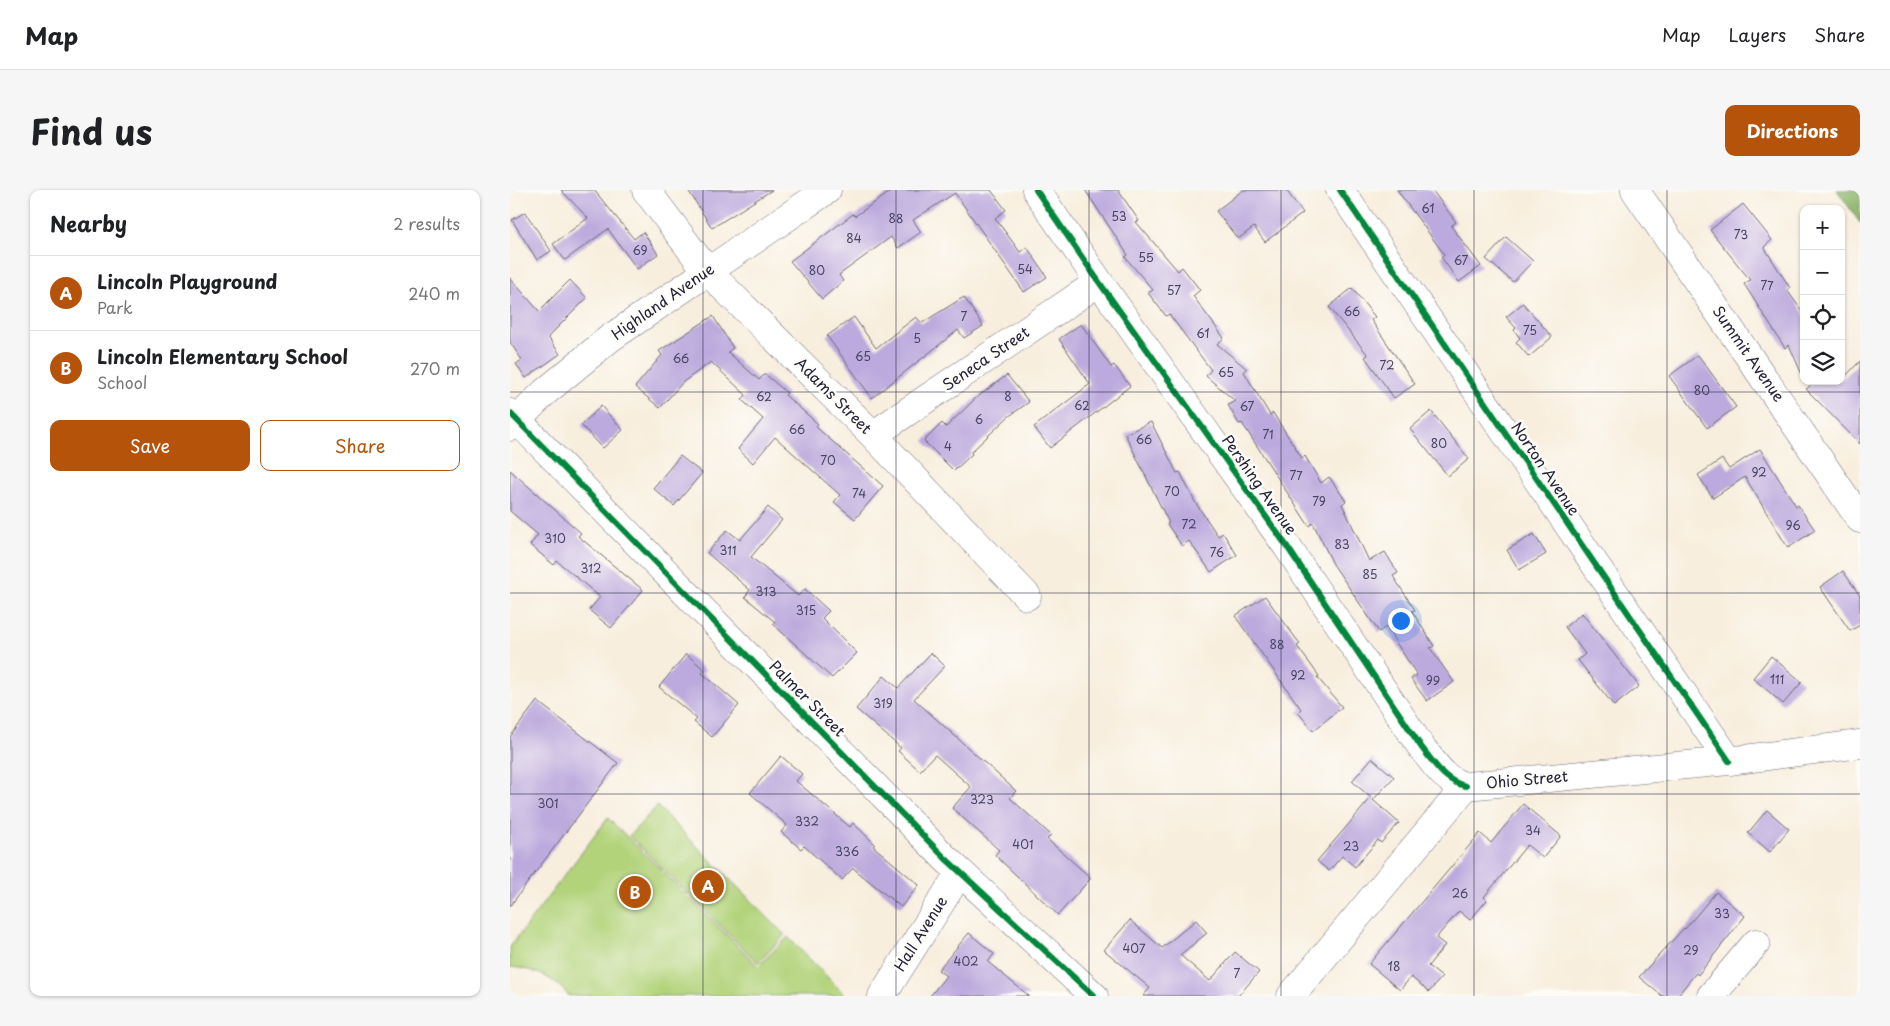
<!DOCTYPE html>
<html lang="en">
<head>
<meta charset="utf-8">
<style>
	:root { --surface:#fff; --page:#f6f6f6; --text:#202124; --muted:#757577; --line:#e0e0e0; --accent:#b45309 }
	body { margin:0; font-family:"Playpen Sans",sans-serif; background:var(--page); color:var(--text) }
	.controls { position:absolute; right:15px; top:15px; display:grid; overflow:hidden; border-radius:10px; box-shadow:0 1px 4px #0004 }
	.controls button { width:45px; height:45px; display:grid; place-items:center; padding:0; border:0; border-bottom:1px solid var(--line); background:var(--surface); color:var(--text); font:25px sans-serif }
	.you { position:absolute; left:890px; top:430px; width:18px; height:18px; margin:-12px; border:4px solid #fff; border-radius:50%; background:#1a73e8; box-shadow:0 0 0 8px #1a73e833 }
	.badge { display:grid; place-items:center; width:32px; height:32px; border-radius:50%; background:var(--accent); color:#fff; font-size:16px; font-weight:700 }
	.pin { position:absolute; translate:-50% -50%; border:2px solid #fff; box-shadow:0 1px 5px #0006 }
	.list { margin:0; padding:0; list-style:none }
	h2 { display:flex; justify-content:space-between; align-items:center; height:65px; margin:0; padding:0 20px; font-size:21px }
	h2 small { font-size:16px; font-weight:400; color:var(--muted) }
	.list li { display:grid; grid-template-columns:32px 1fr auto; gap:15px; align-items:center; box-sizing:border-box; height:75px; padding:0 20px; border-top:1px solid var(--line) }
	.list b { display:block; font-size:19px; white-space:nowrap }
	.list p { margin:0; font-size:16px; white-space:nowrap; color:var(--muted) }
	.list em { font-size:16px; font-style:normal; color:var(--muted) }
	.actions { display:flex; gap:10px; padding:15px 20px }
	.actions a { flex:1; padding:11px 0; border:1px solid var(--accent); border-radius:10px; text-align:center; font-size:18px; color:var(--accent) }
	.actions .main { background:var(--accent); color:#fff }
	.icon { flex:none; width:28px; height:28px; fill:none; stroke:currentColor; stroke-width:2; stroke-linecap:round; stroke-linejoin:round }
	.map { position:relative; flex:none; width:1350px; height:806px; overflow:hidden; border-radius:10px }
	header { display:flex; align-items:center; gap:30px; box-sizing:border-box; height:70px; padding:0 25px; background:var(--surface); border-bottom:1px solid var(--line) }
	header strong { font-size:24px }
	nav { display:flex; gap:28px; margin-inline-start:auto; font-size:18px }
	.intro { display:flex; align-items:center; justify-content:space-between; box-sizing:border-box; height:120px; padding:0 30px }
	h1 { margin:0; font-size:35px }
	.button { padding:12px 22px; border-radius:10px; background:var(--accent); color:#fff; font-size:18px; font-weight:700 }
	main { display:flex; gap:30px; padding:0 30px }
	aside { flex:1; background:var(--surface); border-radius:10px; box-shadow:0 1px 4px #0004 }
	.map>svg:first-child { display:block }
</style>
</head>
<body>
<header>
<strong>Map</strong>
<nav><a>Map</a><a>Layers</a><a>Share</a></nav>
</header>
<div class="intro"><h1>Find us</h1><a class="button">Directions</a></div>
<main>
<aside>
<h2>Nearby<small>2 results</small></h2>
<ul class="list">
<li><span class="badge">A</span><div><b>Lincoln Playground</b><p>Park</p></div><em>240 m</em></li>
<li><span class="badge">B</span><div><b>Lincoln Elementary School</b><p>School</p></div><em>270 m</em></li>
</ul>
<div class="actions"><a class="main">Save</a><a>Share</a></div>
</aside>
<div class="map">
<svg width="1350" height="806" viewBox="0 0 1350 806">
	<rect width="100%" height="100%" fill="#fdfcf7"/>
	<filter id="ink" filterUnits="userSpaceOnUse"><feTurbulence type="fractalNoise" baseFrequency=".02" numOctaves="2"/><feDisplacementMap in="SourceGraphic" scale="10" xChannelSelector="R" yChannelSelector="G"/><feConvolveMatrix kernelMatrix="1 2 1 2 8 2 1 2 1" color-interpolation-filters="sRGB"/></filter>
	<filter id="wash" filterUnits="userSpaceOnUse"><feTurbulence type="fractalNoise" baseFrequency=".0096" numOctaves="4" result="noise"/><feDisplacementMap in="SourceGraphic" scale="20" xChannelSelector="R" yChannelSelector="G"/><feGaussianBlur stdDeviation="1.12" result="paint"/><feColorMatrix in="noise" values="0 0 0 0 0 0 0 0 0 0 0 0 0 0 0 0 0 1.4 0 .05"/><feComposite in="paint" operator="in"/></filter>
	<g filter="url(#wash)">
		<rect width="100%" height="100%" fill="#f8eede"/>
		<!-- green -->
		<path fill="#b2d37a" stroke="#6a7a5a" d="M 147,616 L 275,745 L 248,773 L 119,646 Z
			M 98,628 L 248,776 L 278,747 L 336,806 L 59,806 C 43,787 24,779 0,777 L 0,757 Z"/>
		<!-- forest -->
		<path fill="#8db56a" stroke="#586c52" d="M 1327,0 L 1350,0 L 1350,33 Z"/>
		<g id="blocks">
			<!-- building -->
			<path fill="#bca9dd" d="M 51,0 L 84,0 L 124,49 L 133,42 L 148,64 L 127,79 L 98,39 L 55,70 L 43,54 L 78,28 Z
				M 178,0 L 262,0 L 202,38 Z
				M 383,0 L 481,0 L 496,20 L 485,28 L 510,62 L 517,57 L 537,87 L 514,102 L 445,3 L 403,30 L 411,42 L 388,58 L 381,47 L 329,85 L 333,91 L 312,109 L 280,71 L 343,24 L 345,26 Z
				M 575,0 L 608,0 L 629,31 L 626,32 L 668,81 L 672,77 L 690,100 L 683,106 L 714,148 L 707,154 L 737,179 L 734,182 L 760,225 L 763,223 L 792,268 L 795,266 L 811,293 L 819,287 L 836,311 L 832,314 L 859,371 L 875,362 L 888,383 L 883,386 L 905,420 L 902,421 L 924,456 L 920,458 L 944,492 L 917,511 L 901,489 L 907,485 L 876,437 L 869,442 L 823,374 L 803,333 L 799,336 L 732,233 L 729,234 L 718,215 L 725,211 L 696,186 L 701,180 L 659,124 L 656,126 L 638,103 L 643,100 L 615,67 L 618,65 Z
				M 733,0 L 776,0 L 793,23 L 755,52 L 744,37 L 728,49 L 706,21 Z
				M 887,0 L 922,0 L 946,32 L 941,36 L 971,76 L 949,92 L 931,67 L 934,64 Z
				M 1233,14 L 1262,50 L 1254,57 L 1280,98 L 1277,100 L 1294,124 L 1294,189 L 1279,155 L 1275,158 L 1234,94 L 1240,90 L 1200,40 Z
				M 15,22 L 41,61 L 27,70 L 2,30 Z
				M 996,47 L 1023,71 L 1003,92 L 976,69 Z
				M 0,88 L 29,121 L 60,90 L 77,108 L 38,147 L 50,164 L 16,188 L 6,174 L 12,170 L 0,152 Z
				M 842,98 L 865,127 L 861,130 L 905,194 L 884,208 L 855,167 L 858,165 L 819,117 Z
				M 454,107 L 473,136 L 454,148 L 448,140 L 362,208 L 317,146 L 344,127 L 366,158 L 406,127 L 412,133 Z
				M 1013,113 L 1042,147 L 1019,167 L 1006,152 L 1010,148 L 1004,140 L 1006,138 L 996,127 Z
				M 203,126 L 223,158 L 218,162 L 249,190 L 255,184 L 277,203 L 275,205 L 308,234 L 306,237 L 373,296 L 345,329 L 324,312 L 330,305 L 265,247 L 243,273 L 228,259 L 253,229 L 232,210 L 236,205 L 201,172 L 173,192 L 150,218 L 125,197 L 152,165 L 149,161 Z
				M 571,134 L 601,177 L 604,175 L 620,196 L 540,258 L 524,237 L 580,194 L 549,149 Z
				M 1188,165 L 1226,217 L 1197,238 L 1159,186 Z
				M 1350,171 L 1350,254 L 1296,199 L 1307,191 L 1331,191 Z
				M 497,185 L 519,212 L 498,227 L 461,262 L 462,264 L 444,281 L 414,251 L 432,233 L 436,237 L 466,208 Z
				M 91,216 L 113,240 L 93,258 L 71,235 Z
				M 921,221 L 959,269 L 938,286 L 900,239 Z
				M 641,232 L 667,283 L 670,282 L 685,312 L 708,346 L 713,343 L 727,365 L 701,382 L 679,351 L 672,356 L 657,334 L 659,333 L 615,244 Z
				M 1250,259 L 1286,316 L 1288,315 L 1305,340 L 1278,358 L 1235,287 L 1203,308 L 1188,285 L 1212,269 L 1219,279 Z
				M 170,266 L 192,283 L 164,316 L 143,298 Z
				M 0,280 L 71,343 L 68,346 L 133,400 L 101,438 L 79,420 L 90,407 L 47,371 L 44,375 L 20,355 L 28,345 L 0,321 Z
				M 258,317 L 272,330 L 241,367 L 288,406 L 295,399 L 319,421 L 312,428 L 347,463 L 322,488 L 263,434 L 265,432 L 235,407 L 240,400 L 197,363 L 217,340 L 230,350 Z
				M 1024,344 L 1036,364 L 1009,380 L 997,360 Z
				M 1333,381 L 1350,406 L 1350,435 L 1340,441 L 1310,397 Z
				M 755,406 L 790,454 L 787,456 L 809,486 L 807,487 L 832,517 L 803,541 L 788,522 L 791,519 L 725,426 Z
				M 1072,423 L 1129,496 L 1104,516 L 1068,470 L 1075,464 L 1055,437 Z
				M 421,463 L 435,476 L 404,509 L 506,601 L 500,608 L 541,645 L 537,649 L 581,688 L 548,725 L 485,665 L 489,660 L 442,618 L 461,597 L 425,565 L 410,581 L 388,561 L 391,558 L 346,519 L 374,486 L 388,498 Z
				M 176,464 L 195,480 L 192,483 L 229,515 L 202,547 L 184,532 L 187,529 L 149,497 Z
				M 1261,466 L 1292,492 L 1273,514 L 1243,488 Z
				M 27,511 L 108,573 L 0,716 L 0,547 Z
				M 271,566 L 292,584 L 286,591 L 340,637 L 343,633 L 365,654 L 363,656 L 409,695 L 391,717 L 343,678 L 332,690 L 294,656 L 291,659 L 271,642 L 277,635 L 240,603 Z
				M 862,568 L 884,587 L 863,610 L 889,633 L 871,653 L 868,650 L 845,677 L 832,666 L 819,681 L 807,671 L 861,608 L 842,591 Z
				M 1013,614 L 1051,646 L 1033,668 L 1017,655 L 974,707 L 977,710 L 960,730 L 949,721 L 926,748 L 935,755 L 918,776 L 932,787 L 919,802 L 901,787 L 890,800 L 859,774 L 970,643 L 981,653 Z
				M 1257,620 L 1279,639 L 1260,662 L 1238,643 Z
				M 1206,702 L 1235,726 L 1188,785 L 1186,783 L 1167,806 L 1152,806 L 1129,787 L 1174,738 L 1175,739 Z
				M 620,730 L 652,758 L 686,730 L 697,743 L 670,765 L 700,791 L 725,762 L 749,782 L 728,806 L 633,806 L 640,798 L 594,760 Z
				M 459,743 L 484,764 L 478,772 L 519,806 L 420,806 L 436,786 L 428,780 Z"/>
		</g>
	</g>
	<g filter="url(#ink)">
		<use href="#blocks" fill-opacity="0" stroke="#6d6974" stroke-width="1"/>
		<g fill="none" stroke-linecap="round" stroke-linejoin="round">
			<defs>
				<path id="minor" d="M 136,0 L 197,81 L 363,245 L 517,406
					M 526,0 L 589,92 L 776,355 L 912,558 C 925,574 935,592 956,596
					M 830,0 L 1219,571
					M 1125,0 L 1350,329
					M 0,223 L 435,668 L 584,806
					M 0,237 L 35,202 L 99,149 L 317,0
					M 363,245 L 589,92
					M 372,806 L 450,682
					M 781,806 L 956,596 L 1219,571 L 1350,554
					M 1201,806 L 1246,753"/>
			</defs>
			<!-- minor casing -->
			<use href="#minor" stroke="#6d6974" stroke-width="29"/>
			<!-- minor -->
			<use href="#minor" stroke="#fff" stroke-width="28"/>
			<defs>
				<path id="cycleway" d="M 526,0 L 589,92 L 776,355 L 912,558 C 925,574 935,592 956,596
					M 830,0 L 1219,571
					M 0,223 L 435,668 L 584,806"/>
			</defs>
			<!-- cycleway casing -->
			<use href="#cycleway" stroke="#fdfcf7" stroke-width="9"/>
			<!-- cycleway -->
			<use href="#cycleway" stroke="#00873e" stroke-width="6"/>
		</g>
	</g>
	<!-- grid -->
	<path fill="none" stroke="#22223b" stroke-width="1" stroke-opacity="0.55" d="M 193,0 L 193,806M 386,0 L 386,806M 579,0 L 579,806M 771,0 L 771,806M 964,0 L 964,806M 1157,0 L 1157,806M 0,202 L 1350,202M 0,403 L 1350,403M 0,604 L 1350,604"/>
	<g text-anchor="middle" stroke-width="5" stroke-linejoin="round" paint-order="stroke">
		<!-- number labels -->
		<g font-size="12" fill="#484464">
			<text x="918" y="23">61</text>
			<text x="609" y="31">53</text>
			<text x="386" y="33">88</text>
			<text x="1231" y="49">73</text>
			<text x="344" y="53">84</text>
			<text x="130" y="65">69</text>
			<text x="636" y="72">55</text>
			<text x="951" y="75">67</text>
			<text x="515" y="84">54</text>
			<text x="307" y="85">80</text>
			<text x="1257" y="100">77</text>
			<text x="664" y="105">57</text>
			<text x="842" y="126">66</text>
			<text x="454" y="131">7</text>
			<text x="1020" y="145">75</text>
			<text x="693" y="148">61</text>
			<text x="407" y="153">5</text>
			<text x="353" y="171">65</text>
			<text x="171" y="173">66</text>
			<text x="877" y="180">72</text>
			<text x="716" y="187">65</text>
			<text x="1192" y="205">80</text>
			<text x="254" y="211">62</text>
			<text x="498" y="211">8</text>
			<text x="572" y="220">62</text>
			<text x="737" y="221">67</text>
			<text x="469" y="234">6</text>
			<text x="287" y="244">66</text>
			<text x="758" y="249">71</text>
			<text x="634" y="254">66</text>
			<text x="929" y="258">80</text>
			<text x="438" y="261">4</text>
			<text x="318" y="275">70</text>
			<text x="1249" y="287">92</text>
			<text x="786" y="290">77</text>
			<text x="662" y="306">70</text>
			<text x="349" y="308">74</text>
			<text x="809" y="316">79</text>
			<text x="679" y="339">72</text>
			<text x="1283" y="340">96</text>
			<text x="45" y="353">310</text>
			<text x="832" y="359">83</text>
			<text x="218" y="365">311</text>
			<text x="707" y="367">76</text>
			<text x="81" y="383">312</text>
			<text x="860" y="389">85</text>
			<text x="256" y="406">313</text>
			<text x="296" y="425">315</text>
			<text x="767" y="459">88</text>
			<text x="788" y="490">92</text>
			<text x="1267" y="494">111</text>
			<text x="923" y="495">99</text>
			<text x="373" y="518">319</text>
			<text x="472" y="614">323</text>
			<text x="38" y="618">301</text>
			<text x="297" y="636">332</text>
			<text x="1023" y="645">34</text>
			<text x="513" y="659">401</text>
			<text x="841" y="661">23</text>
			<text x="337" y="666">336</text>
			<text x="950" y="708">26</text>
			<text x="1212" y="728">33</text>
			<text x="624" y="763">407</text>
			<text x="1181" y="765">29</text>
			<text x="456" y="776">402</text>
			<text x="884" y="781">18</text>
			<text x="727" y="788">7</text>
		</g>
		<!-- street labels -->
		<g font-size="15" fill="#22223b" stroke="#fdfcf7">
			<text transform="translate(153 112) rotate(-35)" y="5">Highland Avenue</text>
			<text transform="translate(1238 164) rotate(55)" y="5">Summit Avenue</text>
			<text transform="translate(476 169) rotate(-34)" y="5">Seneca Street</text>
			<text transform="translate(323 206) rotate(45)" y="5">Adams Street</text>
			<text transform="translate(1035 279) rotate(56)" y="5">Norton Avenue</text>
			<text transform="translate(749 295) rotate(55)" y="5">Pershing Avenue</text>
			<text transform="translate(297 509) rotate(45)" y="5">Palmer Street</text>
			<text transform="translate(1017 590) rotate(-5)" y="5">Ohio Street</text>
			<text transform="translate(411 744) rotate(-58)" y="5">Hall Avenue</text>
		</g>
	</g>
</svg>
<div class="controls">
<button>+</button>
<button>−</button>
<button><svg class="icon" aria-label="locate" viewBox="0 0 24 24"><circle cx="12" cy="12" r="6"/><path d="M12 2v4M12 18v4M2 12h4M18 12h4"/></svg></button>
<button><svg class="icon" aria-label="layers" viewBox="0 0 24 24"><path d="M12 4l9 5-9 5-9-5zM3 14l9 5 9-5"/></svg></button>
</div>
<div class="you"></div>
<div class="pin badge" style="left:198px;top:696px">A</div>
<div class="pin badge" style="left:125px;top:702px">B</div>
</div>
</main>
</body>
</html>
